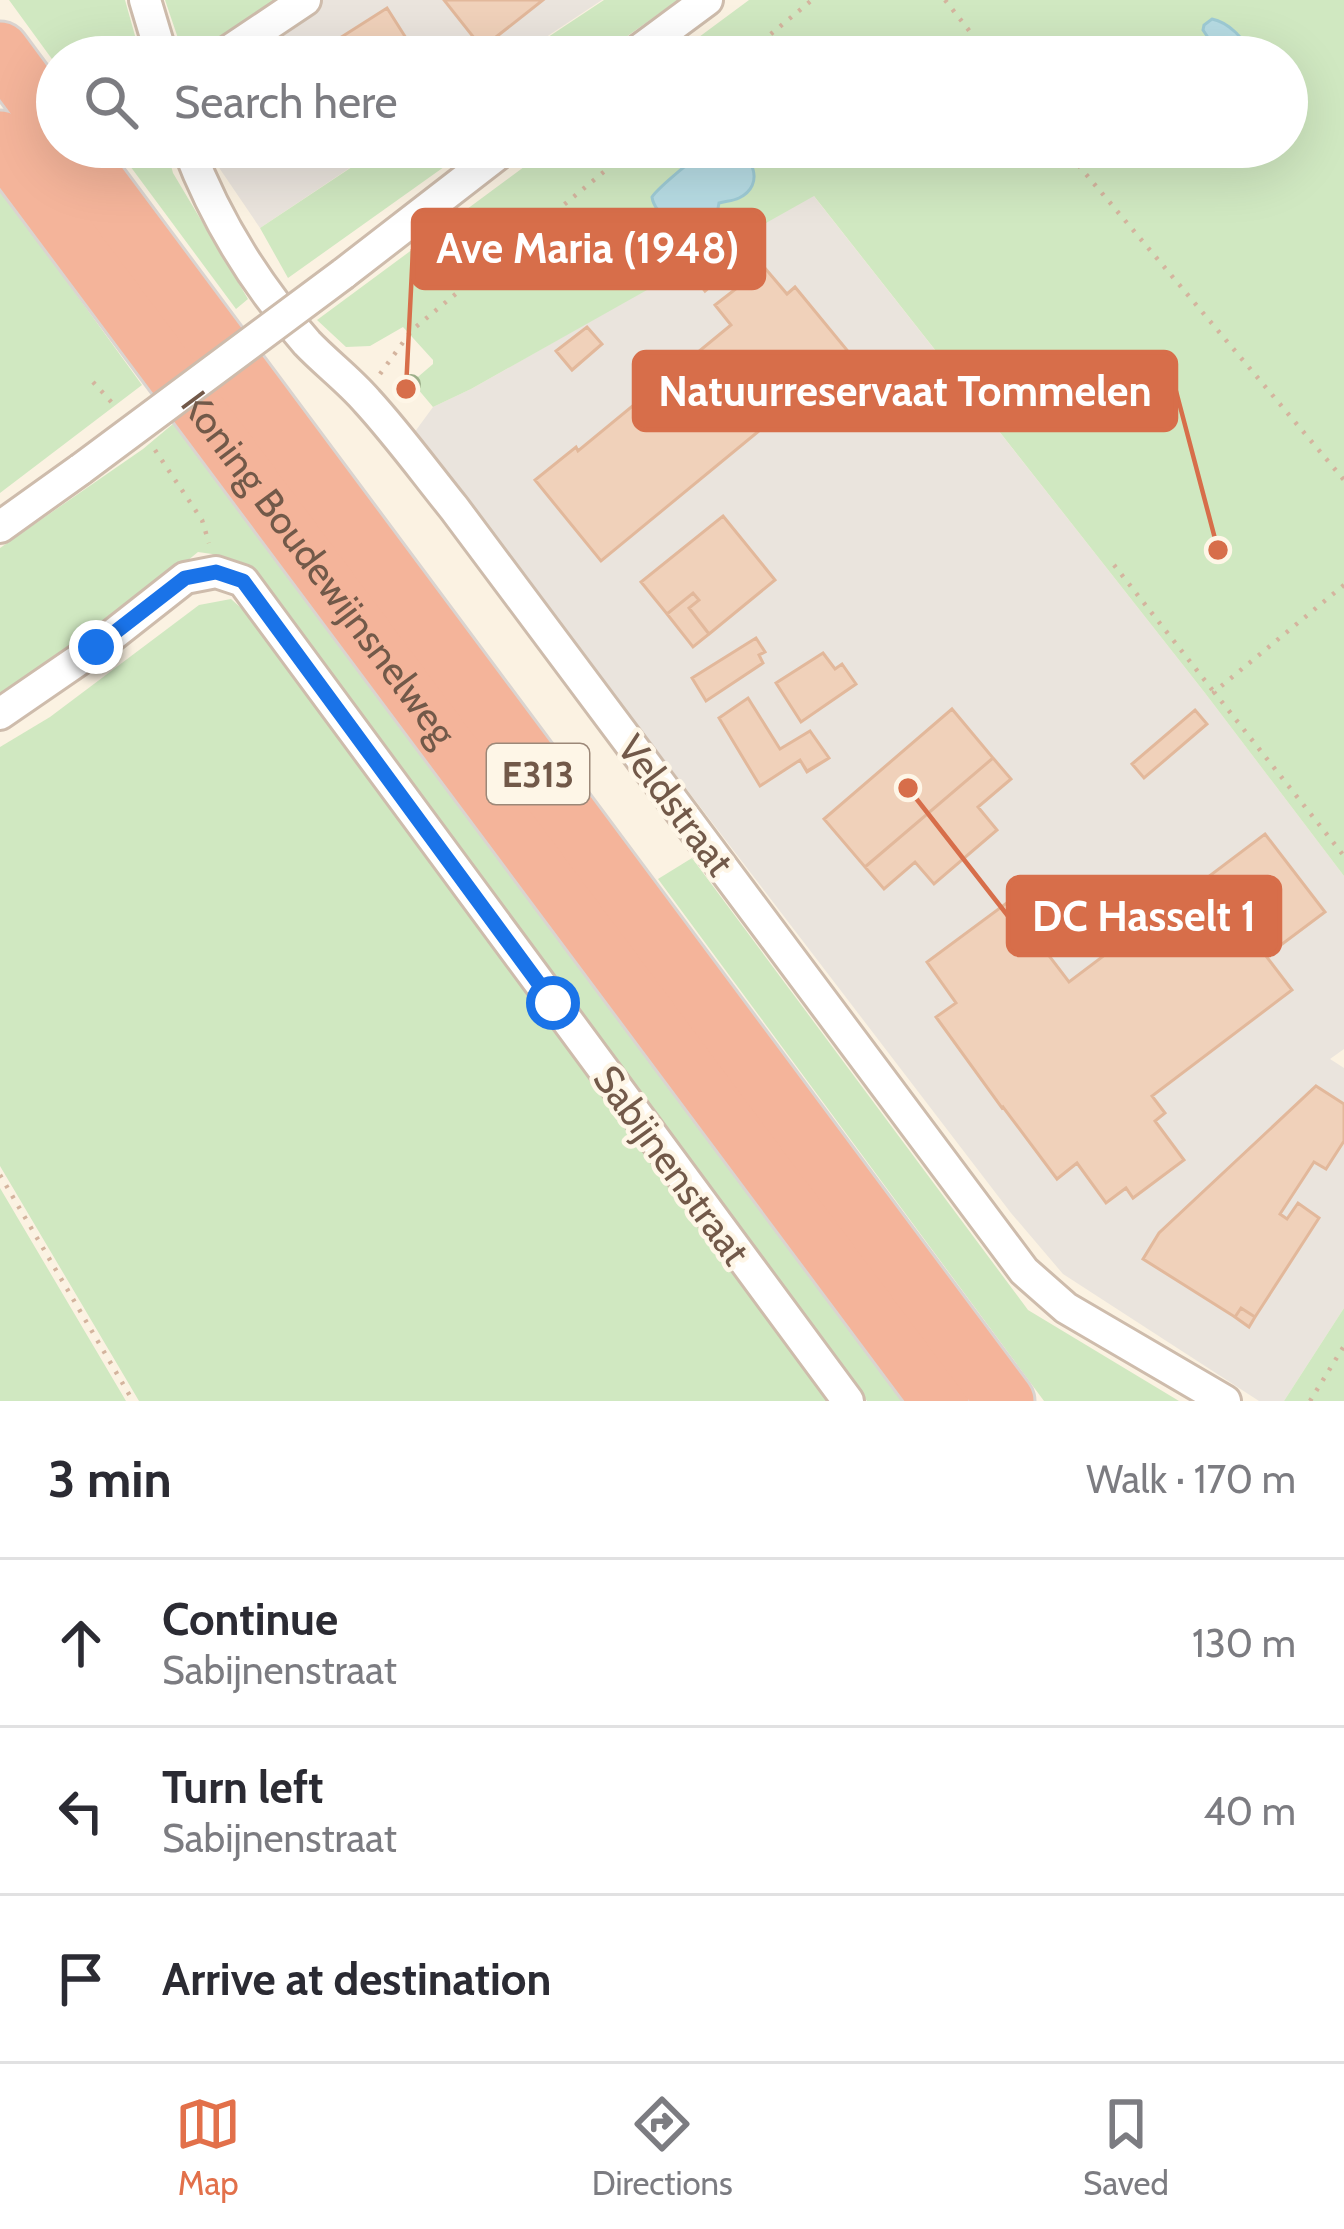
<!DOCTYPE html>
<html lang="en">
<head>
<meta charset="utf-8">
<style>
	:root { --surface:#fff; --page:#f2f2f3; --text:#2b2b33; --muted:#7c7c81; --line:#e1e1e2; --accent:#e2704a }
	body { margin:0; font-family:Cabin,sans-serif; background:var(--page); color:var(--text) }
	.stop { position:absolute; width:36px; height:36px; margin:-27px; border:9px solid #1a73e8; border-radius:50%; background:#fff }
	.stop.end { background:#1a73e8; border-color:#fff; box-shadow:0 3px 12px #0008 }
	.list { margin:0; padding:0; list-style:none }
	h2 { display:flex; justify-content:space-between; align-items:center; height:156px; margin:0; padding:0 48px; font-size:51px }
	h2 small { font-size:39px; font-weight:400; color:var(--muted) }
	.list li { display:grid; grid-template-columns:78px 1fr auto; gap:36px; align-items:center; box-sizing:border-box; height:168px; padding:0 48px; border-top:3px solid var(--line) }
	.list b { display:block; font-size:45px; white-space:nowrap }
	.list p { margin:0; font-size:39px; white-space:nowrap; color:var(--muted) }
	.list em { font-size:39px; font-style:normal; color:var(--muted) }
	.icon { flex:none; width:66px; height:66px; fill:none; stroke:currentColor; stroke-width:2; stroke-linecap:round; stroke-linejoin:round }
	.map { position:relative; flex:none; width:1344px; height:1401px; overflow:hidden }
	.search { position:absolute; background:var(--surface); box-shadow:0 12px 48px #0002; left:36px; right:36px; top:36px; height:132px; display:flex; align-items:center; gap:30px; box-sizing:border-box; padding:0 42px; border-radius:66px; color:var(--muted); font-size:45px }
	.sheet { height:660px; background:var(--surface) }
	nav { display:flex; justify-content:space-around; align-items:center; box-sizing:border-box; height:168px; border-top:3px solid var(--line); background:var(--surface); font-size:33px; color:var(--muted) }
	nav a { display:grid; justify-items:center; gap:6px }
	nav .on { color:var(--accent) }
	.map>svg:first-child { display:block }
</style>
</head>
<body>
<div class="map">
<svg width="1344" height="1401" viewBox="0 0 1344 1401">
	<rect width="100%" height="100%" fill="#fbf2e2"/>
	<!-- industrial -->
	<path fill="#eae4dd" d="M 318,0 L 602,0 L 516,57 L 244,57 Z
		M 205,147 L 381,147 L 260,228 Z
		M 813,195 L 1205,693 L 1344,876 L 1344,1049 L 1330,1059 L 1344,1068 L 1344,1308 L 1284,1401 L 1259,1401 L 1063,1274 L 1011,1213 L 414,433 L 433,407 L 471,389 Z"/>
	<!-- green -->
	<path fill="#d0e8c1" d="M 9,0 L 125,0 L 141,57 L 57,57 L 57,66 Z
		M 165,0 L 277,0 L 202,53 L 183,53 Z
		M 604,0 L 678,0 L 598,57 L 518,57 Z
		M 749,0 L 1344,0 L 1344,876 L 1205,693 L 814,196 L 471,389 L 433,407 L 412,382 L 433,364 L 433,360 L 403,327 L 370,346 L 346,347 L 317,320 L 551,147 L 1287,147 L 1287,57 L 672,57 Z
		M 116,147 L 166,147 L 173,173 L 248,299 L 236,309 Z
		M 382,147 L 472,147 L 288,278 L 260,228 Z
		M 0,189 L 142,385 L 0,493 Z
		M 180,418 L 902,1401 L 867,1401 L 240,565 L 212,554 L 198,552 L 128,609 L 0,702 L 0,548 L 143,449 Z
		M 231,599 L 258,623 L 832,1401 L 139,1401 L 0,1166 L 0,747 L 50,717 L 199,605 Z
		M 692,858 L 1028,1310 L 1179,1401 L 1044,1401 L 658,879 Z
		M 0,1188 L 126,1401 L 0,1401 Z
		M 1344,1308 L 1344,1401 L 1284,1401 Z"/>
	<!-- water -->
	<path fill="#b7dce4" stroke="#9ecbd5" stroke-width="3" d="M 1212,19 C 1227,22 1247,39 1248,54 L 1246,57 L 1219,54 L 1203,30 L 1204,25 Z
		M 729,147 C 753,153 766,185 739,198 C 733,201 726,201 719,203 C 716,225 706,241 680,235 C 671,221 654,212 652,197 C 658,188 698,154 708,150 C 715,147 722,148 729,147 Z"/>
	<!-- building -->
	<path fill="#f0d1ba" stroke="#e2b89b" stroke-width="3" d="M 444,0 L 543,0 L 482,48 Z
		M 387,8 L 418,57 L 310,57 Z
		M 734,247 L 740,255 L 722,270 L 725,274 L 705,291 L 698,282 L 694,285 L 683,272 L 707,253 L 715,263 Z
		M 764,267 L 787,294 L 795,287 L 851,355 L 601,561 L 535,480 L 576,447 L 578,451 L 731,325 L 715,305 Z
		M 587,327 L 602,344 L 572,370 L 556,351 Z
		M 723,516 L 775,580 L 709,634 L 689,608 L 699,600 L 693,593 L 667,614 L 641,582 Z
		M 693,593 L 699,600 L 689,608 L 709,634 L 693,647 L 667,614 Z
		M 756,638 L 765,652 L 759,655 L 763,663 L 706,701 L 692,678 Z
		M 823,653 L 835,669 L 842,664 L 856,684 L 801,722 L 776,683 Z
		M 748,698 L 780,749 L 810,731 L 829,758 L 807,772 L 800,760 L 760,786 L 719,718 Z
		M 748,698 L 780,749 L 810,731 L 829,758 L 807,771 L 800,760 L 760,786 L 719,718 Z
		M 952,709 L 993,758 L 865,867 L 824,819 Z
		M 1195,710 L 1207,724 L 1144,778 L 1132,764 Z
		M 993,758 L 1011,779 L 978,807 L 997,830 L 934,884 L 915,862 L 884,889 L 865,867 Z
		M 1265,834 L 1325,912 L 1266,956 L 1292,990 L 1152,1096 L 1165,1113 L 1155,1121 L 1184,1160 L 1133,1198 L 1126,1188 L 1106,1203 L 1077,1163 L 1057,1179 L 1003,1107 L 1002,1108 L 936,1017 L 956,1003 L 927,962 L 1008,902 L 1069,982 Z
		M 1316,1086 L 1344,1104 L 1344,1141 L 1326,1169 L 1314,1162 L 1280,1214 L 1287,1219 L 1298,1203 L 1319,1218 L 1255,1317 L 1241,1308 L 1235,1317 L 1143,1259 L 1159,1233 Z
		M 1241,1308 L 1255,1317 L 1249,1327 L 1235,1317 Z"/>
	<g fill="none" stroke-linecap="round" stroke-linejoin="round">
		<defs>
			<path id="street" d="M 145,0 L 162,57
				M 220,57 L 305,0
				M 630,57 L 707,0
				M 188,147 C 215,219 256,285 307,343 C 326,363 349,380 367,401 C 398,435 425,472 454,508 L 1024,1271 L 1066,1308 L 1225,1401
				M 343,274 L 507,147
				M 0,527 L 81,469
				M 0,714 L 96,648 L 185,578 L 216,572 L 243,581 L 848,1401"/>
			<g id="highway">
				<path d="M 0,51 L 57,128"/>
				<path id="s1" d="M 0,140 L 940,1401"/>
				<path d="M 71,147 L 1005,1401"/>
			</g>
		</defs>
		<!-- street casing -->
		<use href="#street" stroke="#cebcac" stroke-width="36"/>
		<!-- highway casing -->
		<use href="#highway" stroke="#dad4d0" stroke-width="63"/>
		<!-- path -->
		<path stroke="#d4b49e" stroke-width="4.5" stroke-dasharray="3 9" stroke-linecap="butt" d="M 945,0 L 990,57
			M 743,57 L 812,0
			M 1063,147 L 1344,480
			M 380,374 L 412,330 L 634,147
			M 93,382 L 115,406
			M 155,450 L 202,520 L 209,543
			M 1114,565 L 1214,692
			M 1344,585 L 1214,692 L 1344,856
			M 0,1175 L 133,1401
			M 1310,1401 L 1344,1346"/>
		<!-- street -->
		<use href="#street" stroke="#fff" stroke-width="30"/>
		<!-- highway -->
		<use href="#highway" stroke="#f4b49a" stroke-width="57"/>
		<defs>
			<path id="street-bridge" d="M 81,469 L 343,274"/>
		</defs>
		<!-- street-bridge casing -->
		<use href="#street-bridge" stroke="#cebcac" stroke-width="36" stroke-linecap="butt"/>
		<!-- street-bridge -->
		<use href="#street-bridge" stroke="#fff" stroke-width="30"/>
	</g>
	<!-- trees -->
	<circle fill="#9daf8a" cx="411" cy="384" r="10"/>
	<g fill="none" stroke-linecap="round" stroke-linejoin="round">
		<!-- route -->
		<path stroke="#1a73e8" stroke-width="15" d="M 96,647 L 185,578 L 216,572 L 243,581 L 553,1003"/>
	</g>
	<g text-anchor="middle" stroke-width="9" stroke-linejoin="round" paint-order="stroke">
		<!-- shield labels -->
		<rect fill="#fef6e7" stroke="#9c8878" stroke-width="3" x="487" y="744" width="102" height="60" rx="9"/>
		<g font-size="36" font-weight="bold" fill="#725949">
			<text x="538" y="787">E313</text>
		</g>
		<!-- street labels -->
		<g font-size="39" fill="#725949" stroke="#fef6e7">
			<text dy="14" stroke="none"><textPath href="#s1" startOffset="534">Koning Boudewijnsnelweg</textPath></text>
			<text transform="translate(676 805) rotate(53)" y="14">Veldstraat</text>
			<text transform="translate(672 1165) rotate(54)" y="14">Sabijnenstraat</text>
		</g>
	</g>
	<!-- callouts -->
	<path fill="none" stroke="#d76e4a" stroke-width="4.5" d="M406 389L413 249M1218 550L1176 391M908 788L1008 916"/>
	<g fill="#d76e4a" stroke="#fef6e7" stroke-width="4.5">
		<circle cx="406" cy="389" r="12"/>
		<circle cx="1218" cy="550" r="12"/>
		<circle cx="908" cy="788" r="12"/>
	</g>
	<g fill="#d76e4a" stroke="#d76e4a" stroke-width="4.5">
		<rect x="413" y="210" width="351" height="78" rx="12"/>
		<rect x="634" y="352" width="542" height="78" rx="12"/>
		<rect x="1008" y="877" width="272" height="78" rx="12"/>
	</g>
	<g font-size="42" text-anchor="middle" font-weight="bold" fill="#fff">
		<text x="588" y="263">Ave Maria (1948)</text>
		<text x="905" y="406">Natuurreservaat Tommelen</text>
		<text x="1144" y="931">DC Hasselt 1</text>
	</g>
</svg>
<div class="stop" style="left:553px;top:1003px"></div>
<div class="stop end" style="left:96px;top:647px"></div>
<div class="search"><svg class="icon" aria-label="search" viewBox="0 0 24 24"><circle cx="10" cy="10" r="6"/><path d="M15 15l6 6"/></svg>Search here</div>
</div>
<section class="sheet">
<h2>3 min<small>Walk · 170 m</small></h2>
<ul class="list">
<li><svg class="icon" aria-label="ahead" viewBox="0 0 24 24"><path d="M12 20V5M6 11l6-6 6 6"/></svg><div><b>Continue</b><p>Sabijnenstraat</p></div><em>130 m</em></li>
<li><svg class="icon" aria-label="left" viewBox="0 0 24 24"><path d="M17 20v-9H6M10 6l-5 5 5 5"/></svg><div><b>Turn left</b><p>Sabijnenstraat</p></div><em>40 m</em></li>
<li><svg class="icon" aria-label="arrive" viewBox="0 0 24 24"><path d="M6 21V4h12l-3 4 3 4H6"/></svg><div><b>Arrive at destination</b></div></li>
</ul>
</section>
<nav>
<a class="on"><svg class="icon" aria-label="map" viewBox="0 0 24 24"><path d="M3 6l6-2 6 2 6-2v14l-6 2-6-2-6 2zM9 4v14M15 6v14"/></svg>Map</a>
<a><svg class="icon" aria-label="directions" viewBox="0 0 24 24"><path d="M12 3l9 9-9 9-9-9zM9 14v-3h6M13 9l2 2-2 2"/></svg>Directions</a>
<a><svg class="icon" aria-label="saved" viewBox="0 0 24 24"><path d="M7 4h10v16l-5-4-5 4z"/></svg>Saved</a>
</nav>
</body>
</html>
